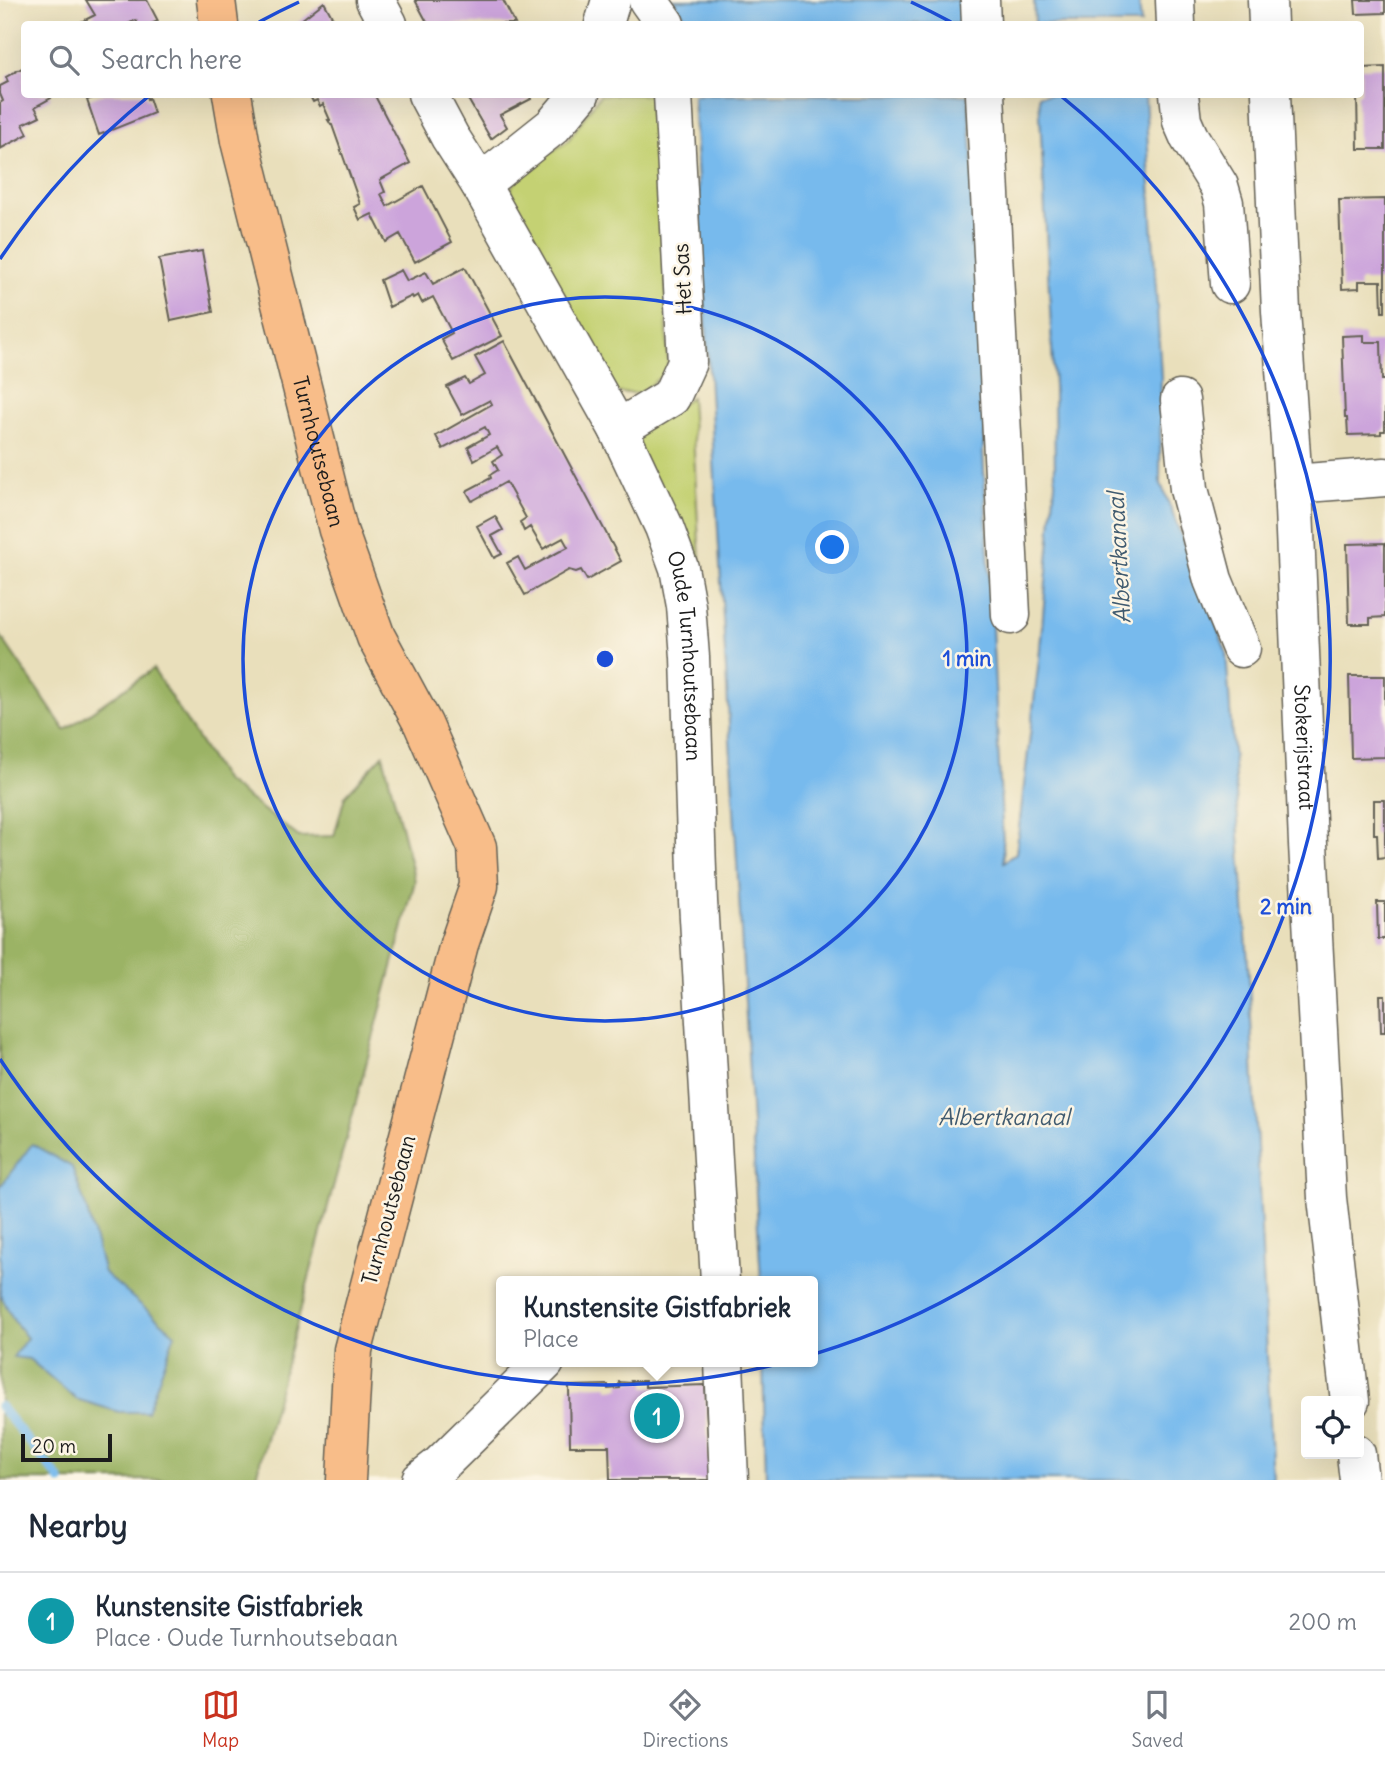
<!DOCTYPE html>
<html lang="en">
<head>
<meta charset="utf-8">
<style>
	:root { --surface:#fff; --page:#f2f2f3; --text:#1f2937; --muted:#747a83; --line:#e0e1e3; --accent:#c8321e }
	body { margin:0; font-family:Delius,sans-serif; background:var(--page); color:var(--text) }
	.controls { position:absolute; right:21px; bottom:21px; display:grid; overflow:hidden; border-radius:7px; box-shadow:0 7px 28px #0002 }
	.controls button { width:63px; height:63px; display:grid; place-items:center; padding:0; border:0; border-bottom:2px solid var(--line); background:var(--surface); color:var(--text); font:35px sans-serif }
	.scale { position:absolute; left:21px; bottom:18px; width:91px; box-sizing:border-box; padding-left:7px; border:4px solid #1c1c1c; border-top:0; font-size:19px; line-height:24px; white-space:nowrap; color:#1c1c1c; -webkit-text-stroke:5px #fcf5e5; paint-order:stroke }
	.you { position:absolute; left:833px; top:548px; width:24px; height:24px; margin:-18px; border:5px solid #fff; border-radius:50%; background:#1a73e8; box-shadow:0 0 0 10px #1a73e833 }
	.badge { display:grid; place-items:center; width:46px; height:46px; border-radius:50%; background:var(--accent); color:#fff; font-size:23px; font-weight:700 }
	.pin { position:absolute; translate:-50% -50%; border:4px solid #fff; box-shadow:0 2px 7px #0006 }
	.popup { position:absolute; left:496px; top:1276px; width:322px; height:91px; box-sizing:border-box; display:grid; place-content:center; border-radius:7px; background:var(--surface); filter:drop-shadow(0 2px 5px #0005); font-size:23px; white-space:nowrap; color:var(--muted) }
	.popup b { font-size:26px; color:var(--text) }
	.popup::after { content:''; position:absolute; left:50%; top:100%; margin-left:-14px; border:14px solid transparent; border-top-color:var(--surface) }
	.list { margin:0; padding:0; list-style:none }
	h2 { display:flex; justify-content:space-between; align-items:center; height:91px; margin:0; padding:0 28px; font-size:30px }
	h2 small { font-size:23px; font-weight:400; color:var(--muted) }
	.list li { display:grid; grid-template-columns:46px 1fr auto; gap:21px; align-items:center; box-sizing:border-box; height:98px; padding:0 28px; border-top:2px solid var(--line) }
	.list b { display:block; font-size:26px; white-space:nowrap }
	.list p { margin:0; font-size:23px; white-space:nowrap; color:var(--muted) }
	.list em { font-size:23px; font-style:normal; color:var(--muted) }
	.icon { flex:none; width:38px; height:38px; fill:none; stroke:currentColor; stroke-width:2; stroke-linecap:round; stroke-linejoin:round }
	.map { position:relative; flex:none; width:1385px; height:1480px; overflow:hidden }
	.search { position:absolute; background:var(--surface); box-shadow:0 7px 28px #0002; left:21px; right:21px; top:21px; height:77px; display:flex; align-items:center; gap:18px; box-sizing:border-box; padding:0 24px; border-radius:7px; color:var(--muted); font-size:26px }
	.sheet { height:189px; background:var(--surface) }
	nav { display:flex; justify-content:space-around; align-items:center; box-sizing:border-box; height:98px; border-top:2px solid var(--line); background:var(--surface); font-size:19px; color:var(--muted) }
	nav a { display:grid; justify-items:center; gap:4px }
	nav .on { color:var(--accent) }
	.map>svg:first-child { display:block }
</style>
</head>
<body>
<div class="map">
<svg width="1385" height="1480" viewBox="0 0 1385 1480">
	<rect width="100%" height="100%" fill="#fcf5e5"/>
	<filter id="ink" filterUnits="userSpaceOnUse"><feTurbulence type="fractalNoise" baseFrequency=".0143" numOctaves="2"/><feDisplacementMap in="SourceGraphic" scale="14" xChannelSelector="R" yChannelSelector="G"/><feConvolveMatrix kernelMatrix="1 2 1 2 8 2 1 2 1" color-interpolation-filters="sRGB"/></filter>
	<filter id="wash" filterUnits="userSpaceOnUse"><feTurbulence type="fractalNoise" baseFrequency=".00686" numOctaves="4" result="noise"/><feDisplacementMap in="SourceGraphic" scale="28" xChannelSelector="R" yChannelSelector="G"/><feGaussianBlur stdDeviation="1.57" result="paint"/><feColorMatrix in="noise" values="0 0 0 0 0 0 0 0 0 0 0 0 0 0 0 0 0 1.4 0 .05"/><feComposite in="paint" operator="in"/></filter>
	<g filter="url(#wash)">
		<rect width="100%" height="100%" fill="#e9dfbb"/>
		<!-- green -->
		<path fill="#c4d173" stroke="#707648" stroke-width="2" d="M 600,95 L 661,95 L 668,371 L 640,393 L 615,393 L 509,203 L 512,186 L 529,165 L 567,142 Z
			M 691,397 L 702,597 L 633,433 Z"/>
		<!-- forest -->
		<path fill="#9bb365" stroke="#5c6840" stroke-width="2" d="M 0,635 L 65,730 L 153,669 L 224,780 L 299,837 L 334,836 L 345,796 L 383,755 L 415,881 L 255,1480 L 0,1480 Z"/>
		<!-- water -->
		<path fill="#77baed" stroke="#4a6b84" stroke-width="2" d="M 673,0 L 961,0 L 963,24 L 690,24 Z
			M 1034,0 L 1139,0 L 1141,24 L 1035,24 Z
			M 693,95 L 968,95 L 989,393 L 983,451 L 1004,862 L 1016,853 L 1039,659 L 1055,483 L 1054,387 L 1039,95 L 1145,95 L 1161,377 L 1160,481 L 1226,651 L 1249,977 L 1273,1480 L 766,1480 L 763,1362 L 813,1362 L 813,1281 L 761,1281 Z
			M 32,1144 L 72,1167 L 86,1207 L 104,1273 L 175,1334 L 147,1412 L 119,1412 L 76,1399 L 29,1359 L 13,1357 L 27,1338 L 14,1321 L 0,1294 L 0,1187 Z"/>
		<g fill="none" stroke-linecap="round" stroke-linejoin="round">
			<!-- stream -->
			<path stroke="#77baed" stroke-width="9" d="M 0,1406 L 60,1480"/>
		</g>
		<g id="blocks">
			<!-- building -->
			<path fill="#cca4db" d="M 86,0 L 147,0 L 158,21 L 151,24 L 138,24 L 136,20 L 128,24 L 77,24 L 95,15 Z
				M 415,0 L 503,0 L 515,24 L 428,24 Z
				M 1355,0 L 1385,0 L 1385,13 L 1356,14 Z
				M 324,2 L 336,24 L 296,24 Z
				M 24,67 L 24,94 L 49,94 L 51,98 L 35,107 L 40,116 L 23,124 L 28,134 L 0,149 L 0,103 L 3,101 L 0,94 L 0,86 L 8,82 L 6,77 Z
				M 1385,67 L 1385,149 L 1358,149 L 1357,94 L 1361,94 L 1361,68 Z
				M 104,94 L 145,94 L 147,99 L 149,98 L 154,113 L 99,135 L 87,100 Z
				M 309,94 L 374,94 L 410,163 L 380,180 L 385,192 L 381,194 L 387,206 L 423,186 L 452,242 L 415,262 L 400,234 L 386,242 L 372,214 L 360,220 L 354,207 L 360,204 L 332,125 L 331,125 L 328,120 L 330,120 L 323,104 L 320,106 L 317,100 L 313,102 Z
				M 465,94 L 529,94 L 531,99 L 500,115 L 507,127 L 491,139 Z
				M 1385,199 L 1385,312 L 1382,312 L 1381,281 L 1359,281 L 1359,288 L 1342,289 L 1339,200 Z
				M 202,251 L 213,312 L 171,321 L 159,259 Z
				M 465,267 L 502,336 L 453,361 L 441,339 L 452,333 L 433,297 L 422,303 L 418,295 L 413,298 L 412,296 L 389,307 L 380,280 L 401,270 L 407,281 L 426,272 L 433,284 Z
				M 1364,335 L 1364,342 L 1381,342 L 1382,380 L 1385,380 L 1385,431 L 1381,431 L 1381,434 L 1348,435 L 1347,418 L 1345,418 L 1342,336 Z
				M 504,341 L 621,561 L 587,580 L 581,570 L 576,572 L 569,570 L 525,595 L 507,563 L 518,557 L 525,570 L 568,547 L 563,538 L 543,549 L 530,527 L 524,531 L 520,522 L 526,518 L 506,482 L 472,501 L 467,492 L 468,490 L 491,478 L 490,475 L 498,470 L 493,461 L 502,455 L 497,447 L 474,460 L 468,447 L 489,435 L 485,427 L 443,449 L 436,436 L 492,404 L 490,400 L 462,415 L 447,387 L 465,378 L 469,384 L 485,375 L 475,357 Z
				M 495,516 L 503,530 L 492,536 L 502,554 L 494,558 L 477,526 Z
				M 1385,543 L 1385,617 L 1370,618 L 1370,624 L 1349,624 L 1347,544 Z
				M 1349,676 L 1385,676 L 1385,757 L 1351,758 Z
				M 1374,800 L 1385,800 L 1385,857 L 1378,858 L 1377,834 L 1374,834 Z
				M 1377,902 L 1385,902 L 1385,939 L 1378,939 Z
				M 1380,995 L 1385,995 L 1385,1032 L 1381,1032 Z
				M 631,1381 L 645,1381 L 645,1387 L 705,1385 L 710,1480 L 610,1480 L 609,1446 L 570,1446 L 569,1386 L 608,1385 L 608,1389 L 620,1388 L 619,1382 L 632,1383 Z"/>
		</g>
	</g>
	<g filter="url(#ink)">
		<use href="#blocks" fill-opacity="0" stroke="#646054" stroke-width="2"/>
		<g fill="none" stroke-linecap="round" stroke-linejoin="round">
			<defs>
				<g id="minor">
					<path d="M 375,0 L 388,24"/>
					<path d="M 648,0 L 665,24"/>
					<path d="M 980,0 L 981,24"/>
					<path d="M 1175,0 L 1176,24"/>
					<path d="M 1267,0 L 1268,24"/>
					<path d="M 604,24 L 611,0"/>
					<path id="s1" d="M 427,94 L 450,137 L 480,184 L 618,429 L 664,527 L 679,568 L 686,606 L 690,657 L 698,901 L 720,1281"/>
					<path d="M 985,94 L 1011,615"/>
					<path d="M 1179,94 L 1182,121 L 1189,137 L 1219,186 L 1224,203 L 1230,284"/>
					<path id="s2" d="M 1271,94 L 1281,311 L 1293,484 L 1308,844 L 1327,1198 L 1350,1401"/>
					<path d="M 480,184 L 553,126 L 580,94"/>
					<path d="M 1180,400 L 1189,489 L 1213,580 L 1241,648"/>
					<path d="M 618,429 L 671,397 L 687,362 L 673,94"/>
					<path d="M 1293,484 L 1385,477"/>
					<path d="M 724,1362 L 729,1480"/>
					<path d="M 1356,1454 L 1359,1480"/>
					<path d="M 421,1480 L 439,1466 L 545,1362"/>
				</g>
				<g id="major">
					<path d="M 216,0 L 219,24"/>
					<path id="s3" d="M 232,94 L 240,141 L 338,530 L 376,637 L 423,724 L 477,847 L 479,886 L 459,944 L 353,1350 L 346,1480"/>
				</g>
			</defs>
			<!-- minor casing -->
			<use href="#minor" stroke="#646054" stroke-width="41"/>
			<!-- major casing -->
			<use href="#major" stroke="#646054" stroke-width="41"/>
			<!-- minor -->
			<use href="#minor" stroke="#fff" stroke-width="38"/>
			<!-- major -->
			<use href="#major" stroke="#f8bd89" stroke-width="38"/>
		</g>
	</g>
	<!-- distance rings -->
	<g fill="none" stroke="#1d4ed8" stroke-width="3.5">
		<circle cx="605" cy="659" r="362"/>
		<path d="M0 259A725 725 0 0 1 149 96M259 22A725 725 0 0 1 299 2M911 2A725 725 0 0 1 951 22M1061 96A725 725 0 1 1 0 1059"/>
	</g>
	<g text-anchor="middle" stroke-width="5" stroke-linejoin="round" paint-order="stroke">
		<!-- street labels -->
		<g font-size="21" fill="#1c1c1c" stroke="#fcf5e5">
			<text transform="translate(683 279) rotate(-93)" y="7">Het Sas</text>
			<text dy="7" stroke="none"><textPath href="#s3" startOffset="368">Turnhoutsebaan</textPath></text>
			<text dy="7" stroke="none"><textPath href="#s1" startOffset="626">Oude Turnhoutsebaan</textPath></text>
			<text dy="7" stroke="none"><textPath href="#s2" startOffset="654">Stokerijstraat</textPath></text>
			<text transform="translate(389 1210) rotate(-75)" y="7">Turnhoutsebaan</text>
		</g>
		<!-- water labels -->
		<g font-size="23" font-style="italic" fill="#405b70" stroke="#fcf5e5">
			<text transform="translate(1119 558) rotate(-93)" y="8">Albertkanaal</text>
			<text x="1004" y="1125">Albertkanaal</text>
		</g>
	</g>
	<circle cx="605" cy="659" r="10" fill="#1d4ed8" stroke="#fcf5e5" stroke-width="3.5"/>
	<g font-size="21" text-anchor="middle" font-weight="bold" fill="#1d4ed8" stroke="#fcf5e5" stroke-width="5" stroke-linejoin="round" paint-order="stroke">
		<text x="967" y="666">1 min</text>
		<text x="1286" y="914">2 min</text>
	</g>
</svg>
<div class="controls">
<button><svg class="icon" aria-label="locate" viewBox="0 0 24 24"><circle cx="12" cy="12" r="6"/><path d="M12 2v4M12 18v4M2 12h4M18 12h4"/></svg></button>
</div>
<div class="scale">20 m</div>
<div class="you"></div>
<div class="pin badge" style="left:657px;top:1416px;background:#0f9aa8">1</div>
<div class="popup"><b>Kunstensite Gistfabriek</b>Place</div>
<div class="search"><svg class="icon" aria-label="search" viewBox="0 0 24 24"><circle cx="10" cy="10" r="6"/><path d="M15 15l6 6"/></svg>Search here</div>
</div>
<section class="sheet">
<h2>Nearby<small></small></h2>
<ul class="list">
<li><span class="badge" style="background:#0f9aa8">1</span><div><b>Kunstensite Gistfabriek</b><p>Place · Oude Turnhoutsebaan</p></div><em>200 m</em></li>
</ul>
</section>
<nav>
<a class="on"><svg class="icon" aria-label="map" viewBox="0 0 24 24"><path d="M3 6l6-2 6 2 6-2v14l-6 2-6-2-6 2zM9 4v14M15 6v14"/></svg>Map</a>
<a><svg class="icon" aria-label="directions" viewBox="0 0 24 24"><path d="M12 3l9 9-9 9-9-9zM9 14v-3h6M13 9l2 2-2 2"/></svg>Directions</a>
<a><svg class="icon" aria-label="saved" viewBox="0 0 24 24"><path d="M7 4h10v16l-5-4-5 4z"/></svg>Saved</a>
</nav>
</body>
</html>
